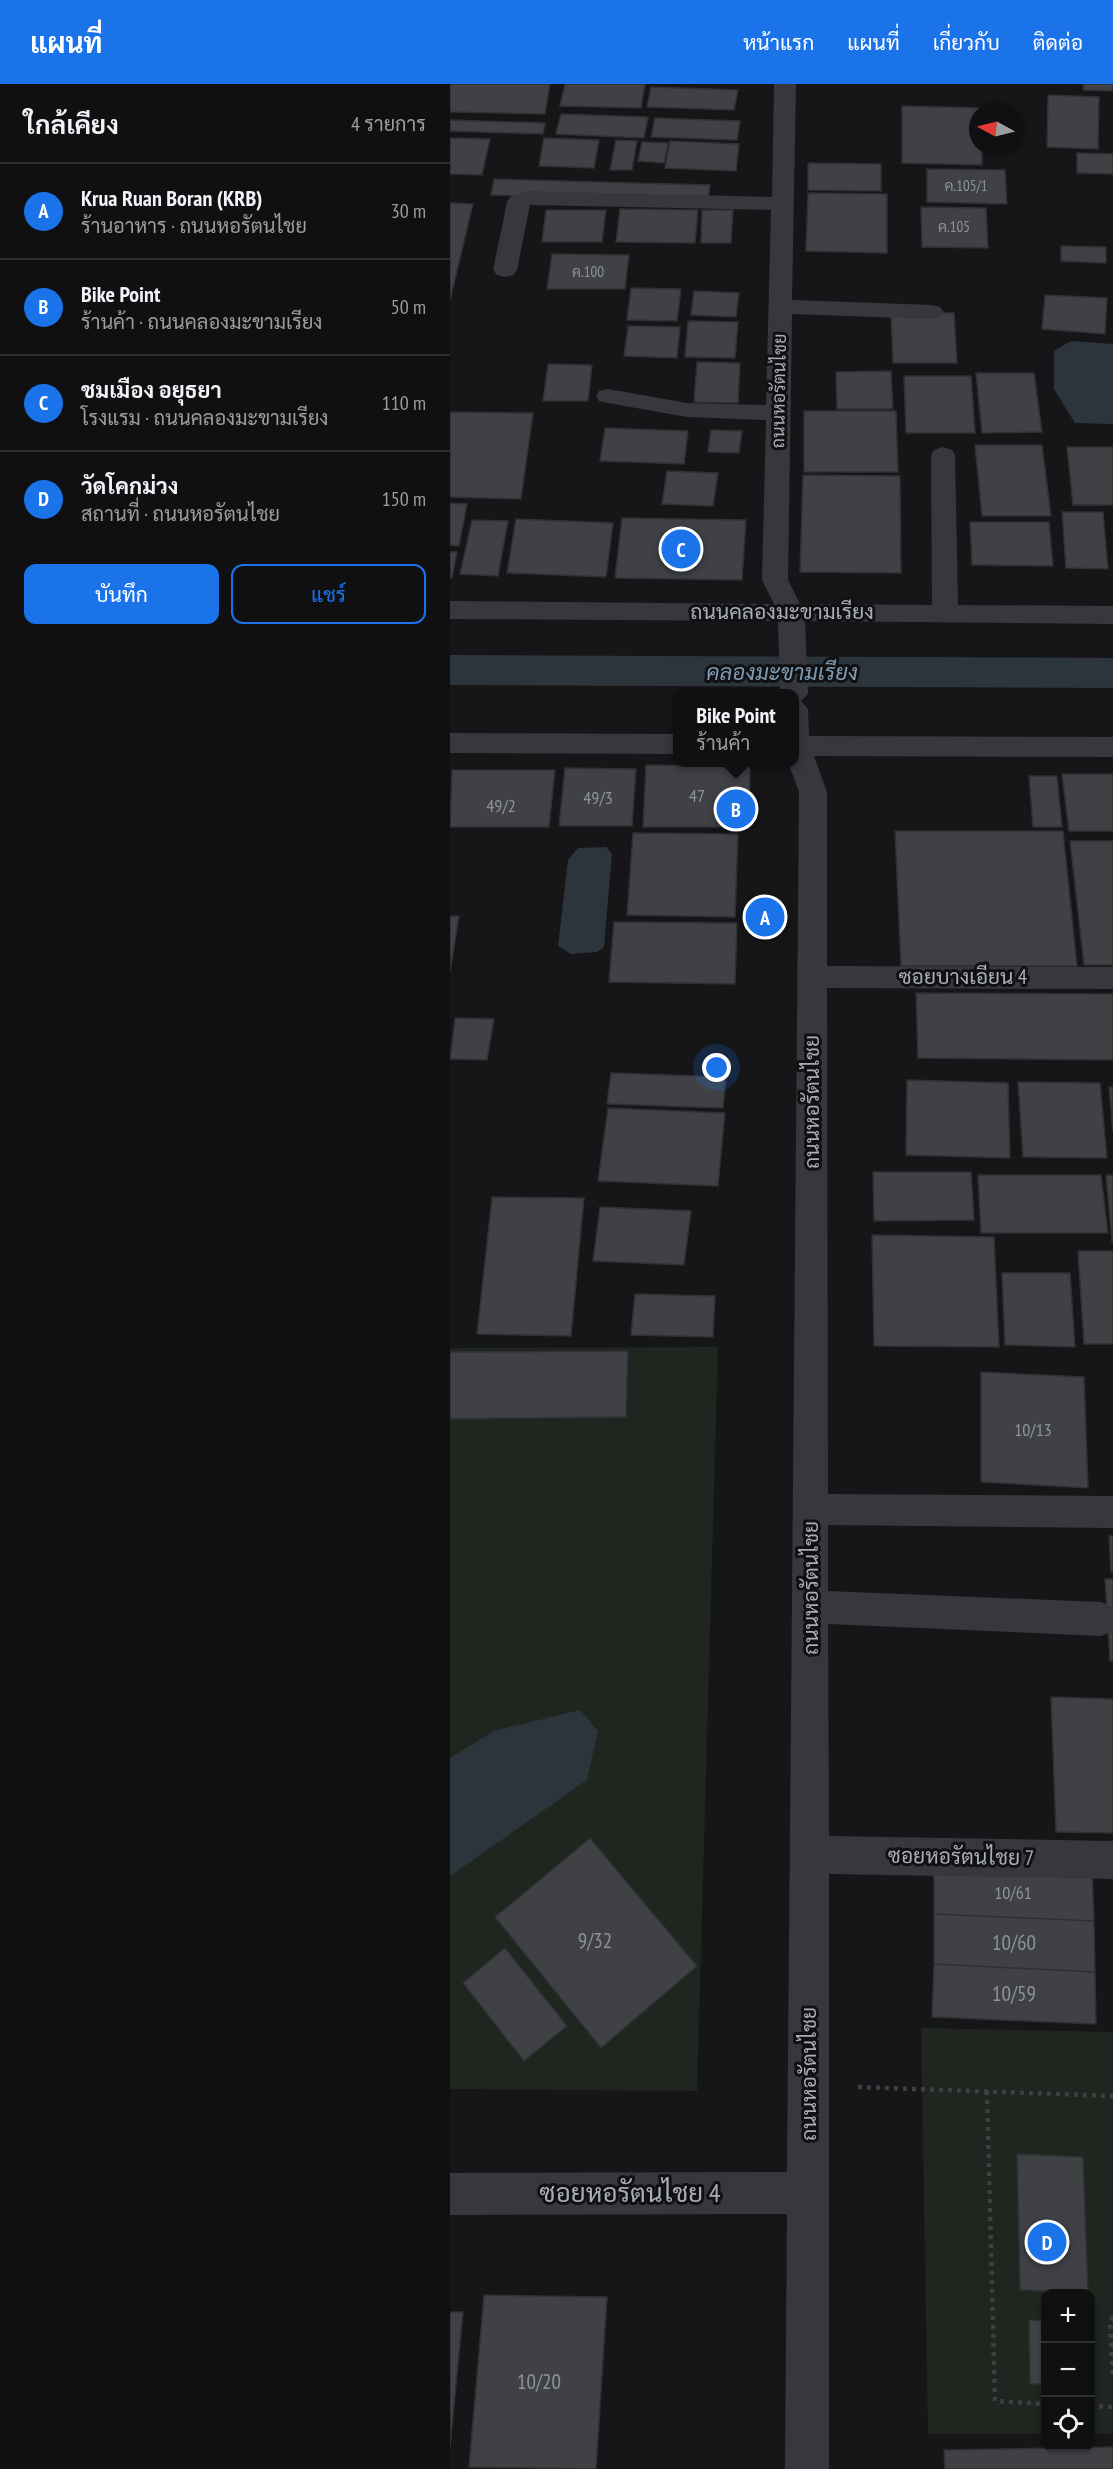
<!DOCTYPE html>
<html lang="th">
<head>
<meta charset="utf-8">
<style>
	:root { --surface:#101012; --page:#1e1e20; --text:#f1f3f6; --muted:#9c9d9f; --line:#303032; --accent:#1a73e8 }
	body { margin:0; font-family:"PT Sans Narrow",Sarabun,sans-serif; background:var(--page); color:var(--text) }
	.controls { position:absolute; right:18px; bottom:18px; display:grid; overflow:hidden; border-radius:12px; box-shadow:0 2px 4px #0004 }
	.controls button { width:54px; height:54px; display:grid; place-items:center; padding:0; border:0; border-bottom:2px solid var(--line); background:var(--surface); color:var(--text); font:30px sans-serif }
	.compass { position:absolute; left:519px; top:18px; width:54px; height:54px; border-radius:50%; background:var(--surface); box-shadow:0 2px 4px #0004; rotate:277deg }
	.you { position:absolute; left:267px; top:984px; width:21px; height:21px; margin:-15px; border:4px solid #fff; border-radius:50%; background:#1a73e8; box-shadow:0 0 0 9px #1a73e833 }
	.badge { display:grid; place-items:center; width:39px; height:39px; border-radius:50%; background:var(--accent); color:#fff; font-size:20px; font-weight:700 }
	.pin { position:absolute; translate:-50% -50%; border:3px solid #fff; box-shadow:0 2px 6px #0006 }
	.popup { position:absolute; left:223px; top:605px; width:126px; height:78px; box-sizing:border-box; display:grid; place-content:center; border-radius:12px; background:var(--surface); filter:drop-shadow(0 2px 4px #0005); font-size:20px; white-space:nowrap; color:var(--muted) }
	.popup b { font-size:22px; color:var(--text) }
	.popup::after { content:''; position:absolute; left:50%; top:100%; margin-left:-12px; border:12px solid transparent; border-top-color:var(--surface) }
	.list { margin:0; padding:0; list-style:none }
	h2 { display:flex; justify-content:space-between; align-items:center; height:78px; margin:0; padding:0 24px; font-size:26px }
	h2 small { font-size:20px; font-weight:400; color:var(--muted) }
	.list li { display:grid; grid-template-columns:39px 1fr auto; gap:18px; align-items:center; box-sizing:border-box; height:96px; padding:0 24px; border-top:2px solid var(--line) }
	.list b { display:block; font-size:22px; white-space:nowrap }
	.list p { margin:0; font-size:20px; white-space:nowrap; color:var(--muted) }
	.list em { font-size:20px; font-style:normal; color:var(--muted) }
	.actions { display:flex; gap:12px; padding:18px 24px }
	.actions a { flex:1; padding:14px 0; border:2px solid var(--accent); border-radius:12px; text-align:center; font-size:21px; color:var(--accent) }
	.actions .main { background:var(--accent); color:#fff }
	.icon { flex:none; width:33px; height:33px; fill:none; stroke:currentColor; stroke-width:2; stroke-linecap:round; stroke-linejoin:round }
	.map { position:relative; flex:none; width:663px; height:2385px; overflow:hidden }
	header { display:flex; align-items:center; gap:36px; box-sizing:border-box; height:84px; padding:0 30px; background:var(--accent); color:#fff }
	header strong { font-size:28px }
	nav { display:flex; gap:33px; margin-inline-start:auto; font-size:21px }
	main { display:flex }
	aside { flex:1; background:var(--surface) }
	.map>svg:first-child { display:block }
</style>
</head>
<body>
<header>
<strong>แผนที่</strong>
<nav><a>หน้าแรก</a><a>แผนที่</a><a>เกี่ยวกับ</a><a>ติดต่อ</a></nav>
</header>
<main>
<aside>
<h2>ใกล้เคียง<small>4 รายการ</small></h2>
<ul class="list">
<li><span class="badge">A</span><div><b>Krua Ruan Boran (KRB)</b><p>ร้านอาหาร · ถนนหอรัตนไชย</p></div><em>30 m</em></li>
<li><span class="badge">B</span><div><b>Bike Point</b><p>ร้านค้า · ถนนคลองมะขามเรียง</p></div><em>50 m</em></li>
<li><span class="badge">C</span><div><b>ชมเมือง อยุธยา</b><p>โรงแรม · ถนนคลองมะขามเรียง</p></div><em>110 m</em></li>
<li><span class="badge">D</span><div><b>วัดโคกม่วง</b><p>สถานที่ · ถนนหอรัตนไชย</p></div><em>150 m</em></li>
</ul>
<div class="actions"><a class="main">บันทึก</a><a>แชร์</a></div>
</aside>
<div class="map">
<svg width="663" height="2385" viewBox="0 0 663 2385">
	<rect width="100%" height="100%" fill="#161618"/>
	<!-- green -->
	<path fill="#1e261f" d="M 268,1263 L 247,2007 L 0,2005 L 0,1264 Z
		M 471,1944 L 663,1948 L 663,2350 L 641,2350 L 640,2210 L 596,2210 L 595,2350 L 478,2350 Z"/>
	<!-- water -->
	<path fill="#2c353c" d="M 621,257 L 663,260 L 663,340 L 625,339 L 604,305 L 604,267 Z
		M 156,763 L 162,770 L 154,863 L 147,868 L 121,870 L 108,862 L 118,776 L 128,764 Z
		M 130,1626 L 148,1647 L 137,1696 L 0,1792 L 0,1674 L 44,1647 Z"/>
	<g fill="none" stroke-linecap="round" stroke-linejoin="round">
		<!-- canal -->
		<path fill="#2c353c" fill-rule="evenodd" d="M 0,571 L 663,574 L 663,604 L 0,601 Z"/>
	</g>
	<!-- building -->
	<path fill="#404145" stroke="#303034" stroke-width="1.5" d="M 0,0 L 100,0 L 95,30 L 0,28 Z
		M 115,0 L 195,0 L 191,24 L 110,22 Z
		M 633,0 L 663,0 L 663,7 L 634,6 Z
		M 201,3 L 288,6 L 284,26 L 197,23 Z
		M 598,11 L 649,13 L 648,65 L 597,63 Z
		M 452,22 L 530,24 L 530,27 L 528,27 L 528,63 L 532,63 L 532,81 L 452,79 Z
		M 111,30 L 198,33 L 194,54 L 106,50 Z
		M 205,34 L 290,37 L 287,56 L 201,53 Z
		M 0,36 L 95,39 L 93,50 L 0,47 Z
		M 0,54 L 40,55 L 32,91 L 0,90 Z
		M 94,54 L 149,56 L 144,84 L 89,82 Z
		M 166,56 L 187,57 L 182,86 L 160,86 Z
		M 220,57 L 289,60 L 286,87 L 215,84 Z
		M 192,58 L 218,59 L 214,79 L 188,77 Z
		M 627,69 L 663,70 L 663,90 L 627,89 Z
		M 358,79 L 431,80 L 431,107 L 358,106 Z
		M 477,85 L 555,86 L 557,120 L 477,118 Z
		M 44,95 L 260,101 L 258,116 L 41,111 Z
		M 358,109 L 437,110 L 437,169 L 356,167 Z
		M 0,119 L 23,120 L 0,216 Z
		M 471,123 L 536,124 L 538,164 L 472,163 Z
		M 170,125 L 248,126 L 245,159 L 166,158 Z
		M 96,126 L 156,126 L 152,158 L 92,158 Z
		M 252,126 L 283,126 L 281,159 L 251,159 Z
		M 611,162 L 656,163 L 656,179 L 611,177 Z
		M 102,170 L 179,171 L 175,205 L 97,205 Z
		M 181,204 L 231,205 L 227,237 L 177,236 Z
		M 244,207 L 289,209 L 286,233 L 241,231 Z
		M 595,211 L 657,214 L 655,250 L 592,245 Z
		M 441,229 L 504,229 L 507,279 L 443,279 Z
		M 238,237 L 288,238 L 285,274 L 235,273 Z
		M 178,242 L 230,243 L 227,274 L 174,272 Z
		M 247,278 L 290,279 L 288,319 L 244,318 Z
		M 98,280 L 142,281 L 138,317 L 93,317 Z
		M 441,287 L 443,325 L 387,325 L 386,288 Z
		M 526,289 L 584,289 L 592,348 L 532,349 Z
		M 454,292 L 521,292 L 525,349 L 456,349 Z
		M 354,327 L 446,327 L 448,388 L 354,388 Z
		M 0,328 L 83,329 L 71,415 L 0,413 Z
		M 155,344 L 238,347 L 234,380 L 150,377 Z
		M 261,346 L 292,347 L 289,369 L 258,368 Z
		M 525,361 L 592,361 L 601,432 L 532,432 Z
		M 617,363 L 663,363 L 663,421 L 623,421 Z
		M 217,387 L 268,389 L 263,422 L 212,420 Z
		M 353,391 L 450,392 L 451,489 L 350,488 Z
		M 0,419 L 17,420 L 9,462 L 0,461 Z
		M 612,428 L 653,428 L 658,485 L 616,484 Z
		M 172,434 L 296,436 L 292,496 L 165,494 Z
		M 66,435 L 163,439 L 156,493 L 57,489 Z
		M 22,436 L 58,437 L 48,492 L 10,490 Z
		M 520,438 L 599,438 L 603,482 L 522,481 Z
		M 0,468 L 7,468 L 2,494 L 0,494 Z
		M 196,681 L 300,682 L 299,743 L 193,743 Z
		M 115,684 L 186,685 L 182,742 L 109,742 Z
		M 2,686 L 105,686 L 99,743 L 0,743 Z
		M 612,690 L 663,690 L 663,747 L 619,747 Z
		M 579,692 L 607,692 L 612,743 L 583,743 Z
		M 445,747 L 613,747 L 627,882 L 451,882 Z
		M 183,749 L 288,750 L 285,833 L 177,831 Z
		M 620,757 L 663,757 L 663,881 L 634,881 Z
		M 0,832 L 9,832 L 0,888 Z
		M 164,838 L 287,839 L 285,900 L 159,898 Z
		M 466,909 L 663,910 L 663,976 L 468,974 Z
		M 5,934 L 44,935 L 37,976 L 0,975 Z
		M 161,989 L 276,993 L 273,1024 L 157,1020 Z
		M 457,996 L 558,999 L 560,1074 L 456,1071 Z
		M 568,998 L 650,999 L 657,1074 L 573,1073 Z
		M 659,1003 L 663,1003 L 663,1048 Z
		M 158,1024 L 275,1029 L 268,1102 L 148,1097 Z
		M 423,1088 L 521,1088 L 524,1136 L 424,1137 Z
		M 528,1091 L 651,1091 L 658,1149 L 531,1149 Z
		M 656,1091 L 663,1091 L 663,1158 L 662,1158 Z
		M 42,1113 L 134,1114 L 121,1252 L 27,1250 Z
		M 150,1123 L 241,1127 L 234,1181 L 143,1177 Z
		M 422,1151 L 544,1153 L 549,1263 L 424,1262 Z
		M 628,1167 L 663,1167 L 663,1260 L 634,1260 Z
		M 552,1189 L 620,1189 L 625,1263 L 555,1261 Z
		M 185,1210 L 265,1212 L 263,1253 L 181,1251 Z
		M 178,1267 L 176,1333 L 0,1335 L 0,1268 Z
		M 531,1288 L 634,1293 L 638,1404 L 531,1398 Z
		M 659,1452 L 663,1452 L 663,1488 L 661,1488 Z
		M 655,1495 L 663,1495 L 663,1577 L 660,1577 Z
		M 601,1613 L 663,1615 L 663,1749 L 606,1748 Z
		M 140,1754 L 247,1882 L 151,1964 L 45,1833 Z
		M 484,1780 L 642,1787 L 644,1837 L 484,1830 Z
		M 484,1830 L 644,1837 L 645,1888 L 484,1880 Z
		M 55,1864 L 117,1942 L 74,1977 L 13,1899 Z
		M 484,1880 L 645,1888 L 646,1940 L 482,1933 Z
		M 567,2070 L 633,2073 L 638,2209 L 570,2206 Z
		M 34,2211 L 157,2213 L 146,2385 L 19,2383 Z
		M 0,2228 L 13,2228 L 0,2363 Z
		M 579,2236 L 596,2237 L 596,2300 L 580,2300 Z
		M 663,2363 L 663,2385 L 495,2385 L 494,2366 Z"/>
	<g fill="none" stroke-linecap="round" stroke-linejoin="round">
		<!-- path -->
		<path stroke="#3d3f44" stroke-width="4.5" stroke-dasharray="4 5" stroke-linecap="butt" d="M 408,2003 L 663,2012
			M 537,2007 L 545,2317 L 596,2320
			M 663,2233 L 660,2237 L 663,2294
			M 640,2322 L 663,2323"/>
		<!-- minor -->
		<path fill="#37383d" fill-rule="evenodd" d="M 324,0 L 346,0 L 342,216 L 482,221 L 490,223 L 494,228 L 490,233 L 482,235 L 342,230 L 338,496 L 350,520 L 482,521 L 481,371 L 484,366 L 493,363 L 502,366 L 505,371 L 508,521 L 663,522 L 663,540 L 355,537 L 358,610 L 351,617 L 358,625 L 359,652 L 663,653 L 663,673 L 364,672 L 377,708 L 377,882 L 663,883 L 663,905 L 377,904 L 378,1410 L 663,1412 L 663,1444 L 378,1441 L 378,1507 L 651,1518 L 663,1523 L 663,1547 L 651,1552 L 378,1540 L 379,1752 L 663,1757 L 663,1795 L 379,1790 L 379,2385 L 335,2385 L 337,2130 L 0,2131 L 0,2089 L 337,2088 L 349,708 L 338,678 L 344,678 L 344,610 L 330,610 L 328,537 L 0,535 L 0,517 L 324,520 L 312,496 L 316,336 L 237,333 L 158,319 L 149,317 L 146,312 L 149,307 L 158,305 L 237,319 L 316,321 L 321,126 L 80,121 L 67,186 L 63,191 L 55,193 L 47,191 L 43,186 L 57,118 L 60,113 L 76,107 L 322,113 Z
			M 0,649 L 228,650 L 228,670 L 0,669 Z"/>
	</g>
	<g text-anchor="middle" stroke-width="6" stroke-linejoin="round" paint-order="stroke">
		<!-- far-number labels -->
		<g font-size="15" fill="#8e929b">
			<text x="516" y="107">ค.105/1</text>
			<text x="504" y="148">ค.105</text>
			<text x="138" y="193">ค.100</text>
		</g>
		<!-- far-street labels -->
		<g font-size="18" fill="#a8adb8" stroke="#111113">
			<text transform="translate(329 307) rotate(-89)" y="6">ถนนหอรัตนไชย</text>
		</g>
		<!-- number labels -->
		<g font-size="18" fill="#8e929b">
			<text x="247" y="718">47</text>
			<text x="148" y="720">49/3</text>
			<text x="51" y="728">49/2</text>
			<text x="583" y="1352">10/13</text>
			<text x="563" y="1815">10/61</text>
		</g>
		<!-- street labels -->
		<g font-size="21" fill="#a8adb8" stroke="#111113">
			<text x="332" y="535">ถนนคลองมะขามเรียง</text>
			<text x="513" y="900">ซอยบางเอียน 4</text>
			<text transform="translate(362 1018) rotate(-90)" y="7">ถนนหอรัตนไชย</text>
			<text transform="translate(361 1504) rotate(-90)" y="7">ถนนหอรัตนไชย</text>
			<text transform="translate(511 1773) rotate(1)" y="7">ซอยหอรัตนไชย 7</text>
			<text transform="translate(359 1990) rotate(-90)" y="7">ถนนหอรัตนไชย</text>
		</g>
		<!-- near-number labels -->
		<g font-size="21" fill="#8e929b">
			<text x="145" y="1864">9/32</text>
			<text x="564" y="1866">10/60</text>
			<text x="564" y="1917">10/59</text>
			<text x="89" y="2305">10/20</text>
		</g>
		<!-- water labels -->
		<g font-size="22" font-style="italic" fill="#7f9bb3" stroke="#111113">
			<text x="332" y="596">คลองมะขามเรียง</text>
		</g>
		<!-- near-street labels -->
		<g font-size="26" fill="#a8adb8" stroke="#111113">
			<text x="180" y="2118">ซอยหอรัตนไชย 4</text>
		</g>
	</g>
</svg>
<div class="controls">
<button>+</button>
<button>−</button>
<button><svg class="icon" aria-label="locate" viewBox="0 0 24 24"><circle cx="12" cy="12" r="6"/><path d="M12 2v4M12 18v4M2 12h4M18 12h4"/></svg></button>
</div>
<svg class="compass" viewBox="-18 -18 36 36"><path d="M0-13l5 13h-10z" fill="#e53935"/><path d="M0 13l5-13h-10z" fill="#9c9d9f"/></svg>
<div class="you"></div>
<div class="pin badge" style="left:315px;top:833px">A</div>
<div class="pin badge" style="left:286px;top:725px">B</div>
<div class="popup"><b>Bike Point</b>ร้านค้า</div>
<div class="pin badge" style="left:231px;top:465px">C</div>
<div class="pin badge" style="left:597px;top:2158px">D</div>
</div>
</main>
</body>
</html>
